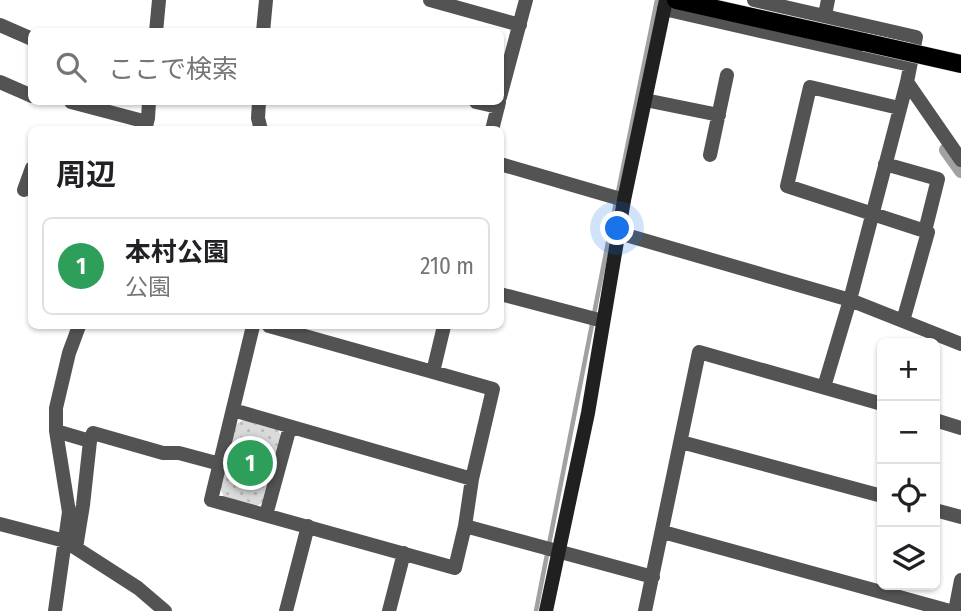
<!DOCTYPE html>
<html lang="ja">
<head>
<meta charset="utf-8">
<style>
	:root { --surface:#fff; --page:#f6f6f6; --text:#202124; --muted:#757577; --line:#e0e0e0; --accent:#111827 }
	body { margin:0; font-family:"Fira Sans Condensed","Noto Sans JP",sans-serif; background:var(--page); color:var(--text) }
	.controls { position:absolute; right:21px; bottom:21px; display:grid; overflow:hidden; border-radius:10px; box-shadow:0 2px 5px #0004 }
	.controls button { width:63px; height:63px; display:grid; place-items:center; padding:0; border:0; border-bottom:2px solid var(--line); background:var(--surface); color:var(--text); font:35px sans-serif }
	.you { position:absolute; left:618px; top:229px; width:24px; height:24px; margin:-18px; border:5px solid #fff; border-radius:50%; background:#1a73e8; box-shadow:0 0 0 10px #1a73e833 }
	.badge { display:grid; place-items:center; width:46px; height:46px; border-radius:50%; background:var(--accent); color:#fff; font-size:23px; font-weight:700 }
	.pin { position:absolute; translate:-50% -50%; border:4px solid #fff; box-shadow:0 2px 7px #0006 }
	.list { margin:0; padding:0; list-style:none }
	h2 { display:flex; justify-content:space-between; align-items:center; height:91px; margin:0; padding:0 28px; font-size:30px }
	h2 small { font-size:23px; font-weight:400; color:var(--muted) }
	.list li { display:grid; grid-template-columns:46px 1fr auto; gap:21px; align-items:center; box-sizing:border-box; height:98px; margin:0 14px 14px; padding:0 14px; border:2px solid var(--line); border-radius:10px }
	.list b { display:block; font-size:26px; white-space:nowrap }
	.list p { margin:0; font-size:23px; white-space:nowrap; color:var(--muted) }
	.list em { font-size:23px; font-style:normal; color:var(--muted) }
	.icon { flex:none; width:38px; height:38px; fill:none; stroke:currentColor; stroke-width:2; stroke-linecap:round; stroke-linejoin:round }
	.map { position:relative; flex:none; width:961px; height:611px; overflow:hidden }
	.search { position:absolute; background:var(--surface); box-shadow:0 2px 5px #0004; left:28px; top:28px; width:476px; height:77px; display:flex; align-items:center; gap:18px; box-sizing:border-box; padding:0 24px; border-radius:10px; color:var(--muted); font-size:26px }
	.panel { position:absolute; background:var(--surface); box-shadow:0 2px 5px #0004; left:28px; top:126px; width:476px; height:203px; border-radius:10px }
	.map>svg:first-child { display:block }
</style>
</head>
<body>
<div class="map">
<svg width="961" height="611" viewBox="0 0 961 611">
	<defs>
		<pattern id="park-dots" width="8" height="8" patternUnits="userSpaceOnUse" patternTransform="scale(1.75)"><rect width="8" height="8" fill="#dadada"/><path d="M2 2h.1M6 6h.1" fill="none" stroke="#b9b9b9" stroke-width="1.8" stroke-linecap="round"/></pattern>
	</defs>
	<rect width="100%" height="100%" fill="#fff"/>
	<!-- park -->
	<path fill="url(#park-dots)" d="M 243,420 L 278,430 L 282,438 L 264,502 L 257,506 L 224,497 L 220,488 L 235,425 Z"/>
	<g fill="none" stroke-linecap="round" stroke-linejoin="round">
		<!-- stream -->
		<path stroke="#a1a1a1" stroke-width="4.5" d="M 536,611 L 611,227 L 657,0"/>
		<!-- canal -->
		<path stroke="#a1a1a1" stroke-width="14" d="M 946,150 L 961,171"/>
		<defs>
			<path id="primary" d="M 676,0 L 864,42"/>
		</defs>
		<!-- primary casing -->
		<use href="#primary" stroke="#dbdbdb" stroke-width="19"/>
		<!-- street -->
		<path stroke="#535353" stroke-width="14" d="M 430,0 L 520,25
			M 754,0 L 916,37 L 907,82 L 850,300 L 824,387
			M 664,9 L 910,65
			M 825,15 L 828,0
			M 0,25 L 32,39
			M 156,32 L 159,0
			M 263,32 L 266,0
			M 0,82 L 32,96
			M 907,82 L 961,160
			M 500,97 L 526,0
			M 645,100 L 719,115
			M 71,102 L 147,122
			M 259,102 L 258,118 L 261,130
			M 476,102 L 498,107
			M 899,108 L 810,87 L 787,186 L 928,232 L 903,321
			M 145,130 L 148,118 L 149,102
			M 492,130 L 499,102
			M 710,155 L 727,75
			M 500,164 L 624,200
			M 885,164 L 938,179 L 925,231
			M 24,190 L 32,168
			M 619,233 L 850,300 L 961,344
			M 500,294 L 603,321
			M 253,326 L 211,500 L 455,568 L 465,526 L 472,479 L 493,389 L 433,372 L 444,326
			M 269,326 L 433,372
			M 233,410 L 472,479
			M 935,420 L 961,428
			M 56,431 L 90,441
			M 681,442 L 882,496
			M 935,510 L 961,517
			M 266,515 L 290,427
			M 0,524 L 65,541 L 138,588 L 165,611
			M 465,526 L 653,577
			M 663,532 L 950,611
			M 76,548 L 83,505 L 90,441 L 93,433 L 163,453 L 179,453 L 220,464
			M 55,611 L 69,512 L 56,431 L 56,408 L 69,353 L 79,326
			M 286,611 L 308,526
			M 389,611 L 404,553
			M 645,611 L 699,352 L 882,404
			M 955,611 L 961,580"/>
		<!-- secondary -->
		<path stroke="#202020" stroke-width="14" d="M 546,611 L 588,413 L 624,200 L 666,0"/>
		<!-- primary -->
		<use href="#primary" stroke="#000" stroke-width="18"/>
		<defs>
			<path id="primary-bridge" d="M 864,42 L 961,64"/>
		</defs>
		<!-- primary-bridge casing -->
		<use href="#primary-bridge" stroke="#dbdbdb" stroke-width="19" stroke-linecap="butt"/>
		<!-- primary-bridge -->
		<use href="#primary-bridge" stroke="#000" stroke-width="18"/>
	</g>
</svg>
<div class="controls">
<button>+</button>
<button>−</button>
<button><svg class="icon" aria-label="locate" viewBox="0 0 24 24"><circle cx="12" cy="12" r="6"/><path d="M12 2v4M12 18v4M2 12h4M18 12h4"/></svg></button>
<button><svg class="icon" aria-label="layers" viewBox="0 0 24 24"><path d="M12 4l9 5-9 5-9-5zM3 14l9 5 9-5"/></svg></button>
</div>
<div class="you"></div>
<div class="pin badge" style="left:250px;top:463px;background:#2e9e5b">1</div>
<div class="search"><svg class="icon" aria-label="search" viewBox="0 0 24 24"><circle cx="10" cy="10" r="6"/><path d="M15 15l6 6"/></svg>ここで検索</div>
<section class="panel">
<h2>周辺<small></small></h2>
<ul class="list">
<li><span class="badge" style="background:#2e9e5b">1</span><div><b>本村公園</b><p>公園</p></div><em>210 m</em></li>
</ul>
</section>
</div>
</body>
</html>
